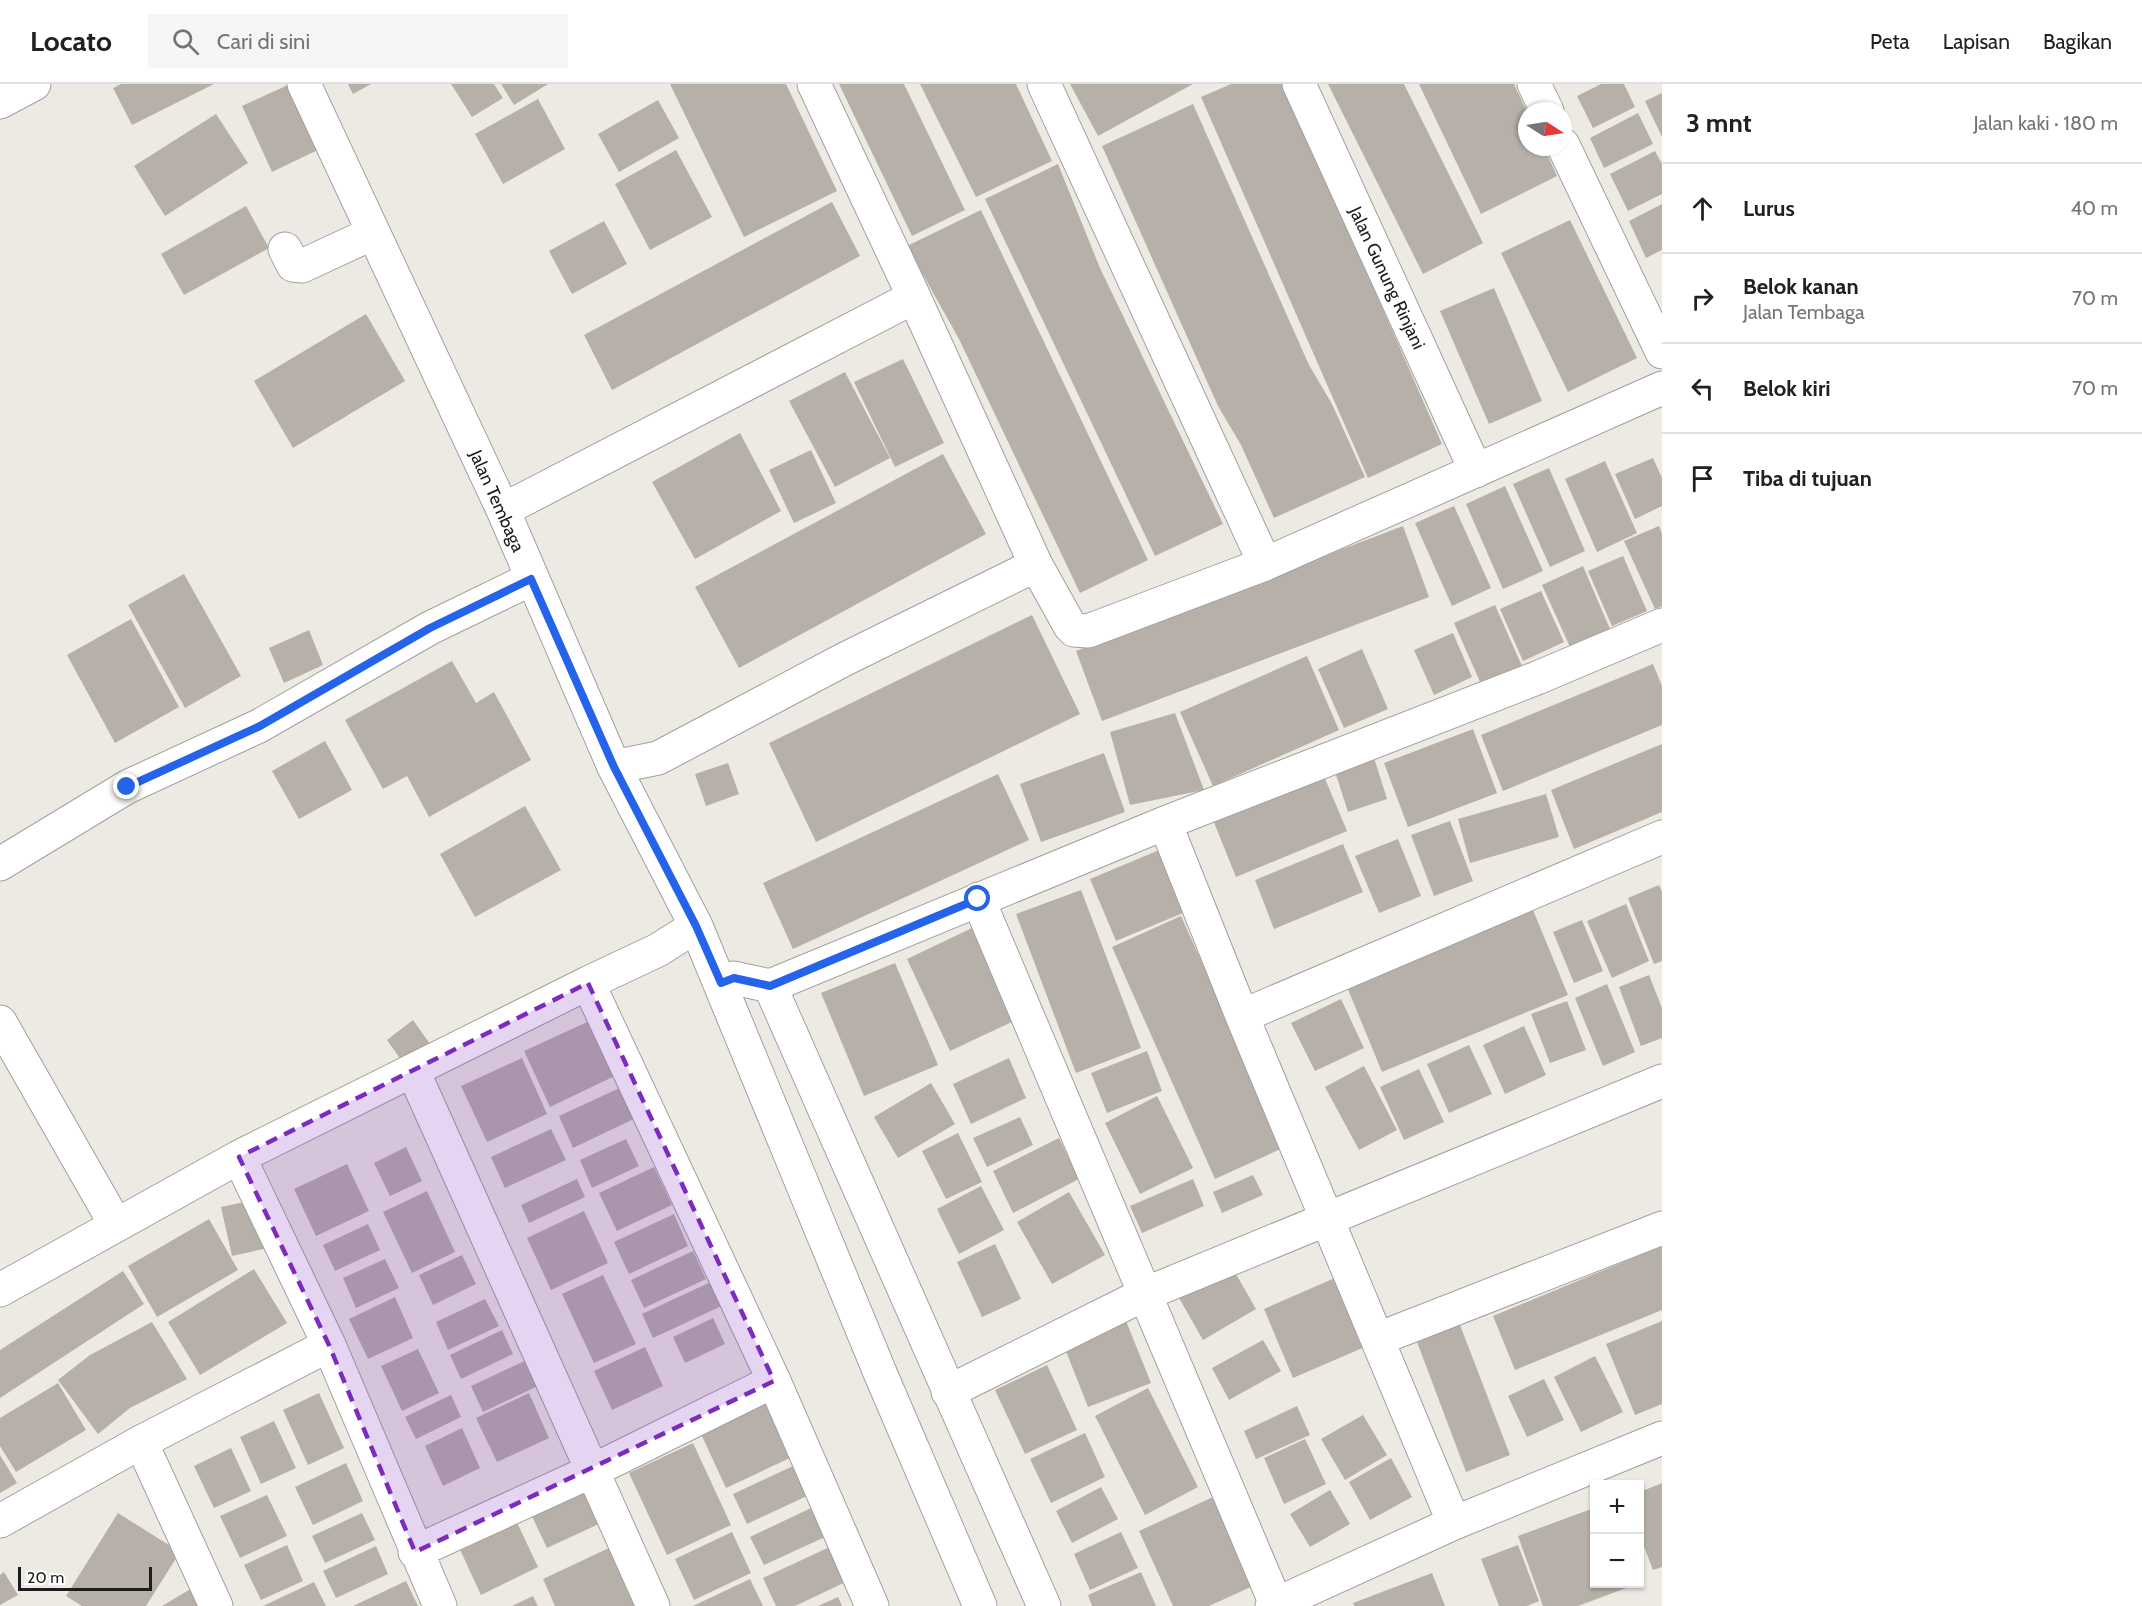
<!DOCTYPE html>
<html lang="id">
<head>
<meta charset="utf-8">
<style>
	:root { --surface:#fff; --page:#f6f6f6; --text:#202124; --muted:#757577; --line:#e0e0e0 }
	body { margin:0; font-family:Cabin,sans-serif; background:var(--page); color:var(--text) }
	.controls { position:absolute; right:18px; bottom:18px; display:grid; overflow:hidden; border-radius:0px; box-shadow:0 2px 4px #0004 }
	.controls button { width:54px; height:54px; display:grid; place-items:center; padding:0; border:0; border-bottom:2px solid var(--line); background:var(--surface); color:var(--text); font:30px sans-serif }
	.compass { position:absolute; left:1518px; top:18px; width:54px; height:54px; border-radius:50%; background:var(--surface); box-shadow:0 2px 4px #0004; rotate:102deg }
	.scale { position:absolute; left:18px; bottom:15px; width:134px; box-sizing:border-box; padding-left:6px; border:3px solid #1c1c1c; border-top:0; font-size:16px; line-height:21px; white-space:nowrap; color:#1c1c1c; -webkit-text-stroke:4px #fff; paint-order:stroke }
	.stop { position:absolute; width:18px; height:18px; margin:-14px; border:4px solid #2563eb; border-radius:50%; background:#fff }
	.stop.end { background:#2563eb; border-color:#fff; box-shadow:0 2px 6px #0008 }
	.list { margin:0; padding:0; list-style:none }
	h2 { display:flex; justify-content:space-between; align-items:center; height:78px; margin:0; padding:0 24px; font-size:26px }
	h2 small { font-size:20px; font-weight:400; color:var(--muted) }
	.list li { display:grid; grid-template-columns:39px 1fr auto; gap:18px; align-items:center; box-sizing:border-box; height:90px; padding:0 24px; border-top:2px solid var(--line) }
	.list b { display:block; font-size:22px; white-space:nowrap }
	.list p { margin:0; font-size:20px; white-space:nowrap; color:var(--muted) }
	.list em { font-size:20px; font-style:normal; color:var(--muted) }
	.icon { flex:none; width:33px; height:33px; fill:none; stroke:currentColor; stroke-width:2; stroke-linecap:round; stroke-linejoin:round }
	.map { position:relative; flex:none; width:1662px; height:1522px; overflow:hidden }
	header { display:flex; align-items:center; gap:36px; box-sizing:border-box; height:84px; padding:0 30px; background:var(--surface); border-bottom:2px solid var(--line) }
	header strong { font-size:28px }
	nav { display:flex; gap:33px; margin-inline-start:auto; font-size:21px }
	.search { width:420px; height:54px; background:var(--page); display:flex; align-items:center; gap:15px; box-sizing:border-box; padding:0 21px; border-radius:0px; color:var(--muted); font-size:22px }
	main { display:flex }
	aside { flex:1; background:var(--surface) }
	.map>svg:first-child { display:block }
</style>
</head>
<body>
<header>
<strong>Locato</strong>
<div class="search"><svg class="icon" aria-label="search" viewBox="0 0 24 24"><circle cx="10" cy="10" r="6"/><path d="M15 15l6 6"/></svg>Cari di sini</div>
<nav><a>Peta</a><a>Lapisan</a><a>Bagikan</a></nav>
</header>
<main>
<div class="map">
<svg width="1662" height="1522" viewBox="0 0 1662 1522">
	<rect width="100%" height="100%" fill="#edeae3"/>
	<!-- building -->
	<path fill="#b6b0a9" d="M 121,0 L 214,0 L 132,41 L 113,4 Z
		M 290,0 L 326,62 L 272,88 L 242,22 Z
		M 348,0 L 371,0 L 353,10 Z
		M 451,0 L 494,0 L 503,14 L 472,33 Z
		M 501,0 L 548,0 L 514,21 Z
		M 670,0 L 786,0 L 837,107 L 744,153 Z
		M 839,0 L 904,0 L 965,126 L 912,152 Z
		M 920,0 L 1016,0 L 1052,77 L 976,113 Z
		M 1070,0 L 1193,0 L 1098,52 Z
		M 1231,0 L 1284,0 L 1442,360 L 1368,394 L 1201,13 Z
		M 1328,0 L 1404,0 L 1483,159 L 1423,190 Z
		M 1419,0 L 1514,0 L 1527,28 L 1527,63 L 1544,63 L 1557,92 L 1481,130 Z
		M 1601,0 L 1624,0 L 1635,23 L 1593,44 L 1577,12 Z
		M 1662,9 L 1662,53 L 1645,17 Z
		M 538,15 L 565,65 L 503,100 L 475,50 Z
		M 658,16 L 679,54 L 619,88 L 598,50 Z
		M 1193,20 L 1309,281 L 1332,320 L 1365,393 L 1274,434 L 1241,361 L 1218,322 L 1102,62 Z
		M 1638,29 L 1653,60 L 1604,84 L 1590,54 Z
		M 216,30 L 248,79 L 165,132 L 134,82 Z
		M 676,66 L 712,133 L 650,166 L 615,100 Z
		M 1655,67 L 1662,80 L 1662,110 L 1628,127 L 1610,90 Z
		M 1058,80 L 1100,184 L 1223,440 L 1155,472 L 985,115 Z
		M 832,118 L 860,172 L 612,306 L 584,251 Z
		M 1662,120 L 1662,166 L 1646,174 L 1629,137 Z
		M 246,122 L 269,164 L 184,211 L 161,170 Z
		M 981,126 L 1148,476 L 1080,509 L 959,255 L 907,162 Z
		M 1570,136 L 1637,274 L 1568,308 L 1501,169 Z
		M 604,137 L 627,180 L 572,210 L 549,167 Z
		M 1494,204 L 1542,317 L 1489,340 L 1440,227 Z
		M 366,230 L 405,297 L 293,364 L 254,297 Z
		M 903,275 L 944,359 L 895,383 L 854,298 Z
		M 845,288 L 890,374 L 835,403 L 789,317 Z
		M 740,349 L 781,427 L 695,475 L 652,398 Z
		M 811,366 L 836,419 L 794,439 L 769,386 Z
		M 943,370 L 986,450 L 739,584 L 695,503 Z
		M 1653,374 L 1662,394 L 1662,422 L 1635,435 L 1615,390 Z
		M 1605,377 L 1637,449 L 1597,468 L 1565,395 Z
		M 1549,384 L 1585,467 L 1550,483 L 1513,400 Z
		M 1505,402 L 1543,487 L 1503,505 L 1466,420 Z
		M 1454,422 L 1491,504 L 1452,522 L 1415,439 Z
		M 1403,442 L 1429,513 L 1102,637 L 1076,567 Z
		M 1659,442 L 1662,450 L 1662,522 L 1655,525 L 1624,457 Z
		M 1623,472 L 1647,527 L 1612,542 L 1588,487 Z
		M 1583,482 L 1610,545 L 1570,563 L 1542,501 Z
		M 184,490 L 241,592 L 185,624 L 128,521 Z
		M 1541,507 L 1564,558 L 1523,577 L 1500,525 Z
		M 1495,521 L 1522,582 L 1481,600 L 1454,539 Z
		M 1032,531 L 1080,630 L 816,758 L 769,659 Z
		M 131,535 L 179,623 L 115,659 L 67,571 Z
		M 309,546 L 323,581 L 284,599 L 269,564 Z
		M 1453,549 L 1472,593 L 1434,611 L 1414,566 Z
		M 1362,565 L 1388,625 L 1344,644 L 1318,585 Z
		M 1307,572 L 1339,646 L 1213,702 L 1180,628 Z
		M 452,577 L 476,619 L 494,608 L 531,676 L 429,733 L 407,692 L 383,705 L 345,636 Z
		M 1653,580 L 1662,602 L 1662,641 L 1503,707 L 1481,651 Z
		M 1175,629 L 1204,706 L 1130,721 L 1110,648 Z
		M 1473,645 L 1497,709 L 1408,743 L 1384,679 Z
		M 325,657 L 352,706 L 299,735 L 272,687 Z
		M 1662,660 L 1662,728 L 1574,765 L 1551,706 Z
		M 1371,664 L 1387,715 L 1348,728 L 1332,678 Z
		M 1104,669 L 1125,728 L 1041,758 L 1020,700 Z
		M 728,679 L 739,710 L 706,722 L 695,690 Z
		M 998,690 L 1029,756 L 793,865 L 763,799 Z
		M 1323,690 L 1347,747 L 1236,793 L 1213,736 Z
		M 1546,710 L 1559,753 L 1470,779 L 1458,735 Z
		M 525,722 L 561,786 L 475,833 L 440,770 Z
		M 1450,737 L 1473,797 L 1434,812 L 1411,751 Z
		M 1398,755 L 1421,812 L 1379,829 L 1355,772 Z
		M 1343,760 L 1363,808 L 1274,845 L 1255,796 Z
		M 1164,764 L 1190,826 L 1116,857 L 1090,795 Z
		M 1659,801 L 1662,808 L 1662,877 L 1654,880 L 1628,814 Z
		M 1081,806 L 1141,964 L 1076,989 L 1016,830 Z
		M 1626,820 L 1649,877 L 1612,894 L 1587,837 Z
		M 1533,826 L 1568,911 L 1382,988 L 1347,903 Z
		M 1181,832 L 1285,1063 L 1215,1095 L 1112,863 Z
		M 1582,836 L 1603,887 L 1574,899 L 1553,848 Z
		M 972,844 L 1016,936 L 950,967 L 907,875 Z
		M 895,879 L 938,981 L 864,1012 L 821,909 Z
		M 1649,891 L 1662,924 L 1662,954 L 1641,962 L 1619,903 Z
		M 1607,900 L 1635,968 L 1603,982 L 1575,914 Z
		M 1341,915 L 1364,964 L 1315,987 L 1291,939 Z
		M 1567,917 L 1586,966 L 1550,979 L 1531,930 Z
		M 598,933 L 623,988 L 550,1023 L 524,967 Z
		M 413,936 L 430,960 L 404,980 L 387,956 Z
		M 1524,942 L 1546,991 L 1505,1010 L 1483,961 Z
		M 1469,961 L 1492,1010 L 1449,1029 L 1427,980 Z
		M 1147,967 L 1162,1007 L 1107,1029 L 1091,989 Z
		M 522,974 L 547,1030 L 487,1058 L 461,1002 Z
		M 1009,974 L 1026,1014 L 971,1040 L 953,1000 Z
		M 1364,982 L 1397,1046 L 1359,1066 L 1325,1003 Z
		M 1419,985 L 1444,1038 L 1404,1056 L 1380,1003 Z
		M 931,999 L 955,1040 L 898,1074 L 874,1033 Z
		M 626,1001 L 640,1032 L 573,1064 L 559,1032 Z
		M 1157,1012 L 1193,1084 L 1140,1110 L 1105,1039 Z
		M 1020,1033 L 1033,1061 L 987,1083 L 973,1054 Z
		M 551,1045 L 566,1076 L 505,1104 L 491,1073 Z
		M 958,1049 L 982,1098 L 946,1115 L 922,1067 Z
		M 1059,1054 L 1079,1095 L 1013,1129 L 993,1087 Z
		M 626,1055 L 639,1082 L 592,1104 L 580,1076 Z
		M 406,1063 L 422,1097 L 390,1112 L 374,1079 Z
		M 347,1080 L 369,1127 L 316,1152 L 294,1105 Z
		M 654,1083 L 672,1121 L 617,1147 L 599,1109 Z
		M 1253,1091 L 1263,1111 L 1222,1129 L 1213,1108 Z
		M 577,1095 L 585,1113 L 529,1139 L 521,1121 Z
		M 1193,1095 L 1204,1122 L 1142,1149 L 1130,1122 Z
		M 981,1102 L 1004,1146 L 959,1170 L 937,1125 Z
		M 427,1107 L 455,1168 L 412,1189 L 383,1128 Z
		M 1069,1108 L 1105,1171 L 1052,1200 L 1017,1138 Z
		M 258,1115 L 268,1164 L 232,1172 L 221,1123 Z
		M 584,1127 L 608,1179 L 551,1206 L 527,1154 Z
		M 674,1130 L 688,1162 L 629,1190 L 614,1158 Z
		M 209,1135 L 238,1186 L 157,1233 L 128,1182 Z
		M 368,1140 L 380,1166 L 335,1187 L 323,1161 Z
		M 995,1160 L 1021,1215 L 982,1233 L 957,1178 Z
		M 1662,1162 L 1662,1226 L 1515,1286 L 1493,1232 Z
		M 693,1167 L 706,1195 L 644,1224 L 631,1196 Z
		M 462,1171 L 476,1200 L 433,1221 L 419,1191 Z
		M 385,1175 L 399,1204 L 356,1224 L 343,1194 Z
		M 1232,1183 L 1256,1225 L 1203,1256 L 1179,1214 Z
		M 254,1185 L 287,1239 L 200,1291 L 168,1238 Z
		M 123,1187 L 144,1220 L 0,1314 L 0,1266 Z
		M 603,1191 L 636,1260 L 594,1279 L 562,1210 Z
		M 1337,1193 L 1367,1262 L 1293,1294 L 1264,1225 Z
		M 717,1195 L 728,1219 L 653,1254 L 642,1230 Z
		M 395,1213 L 413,1254 L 368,1275 L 349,1235 Z
		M 485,1215 L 499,1242 L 448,1266 L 436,1238 Z
		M 713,1234 L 725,1260 L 685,1279 L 673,1253 Z
		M 1126,1237 L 1151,1299 L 1088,1323 L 1064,1262 Z
		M 1662,1237 L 1662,1320 L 1635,1331 L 1606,1260 Z
		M 152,1238 L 187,1295 L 130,1324 L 98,1350 L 58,1296 L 90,1271 Z
		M 1460,1241 L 1510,1371 L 1466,1388 L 1417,1258 Z
		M 502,1246 L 513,1270 L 461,1295 L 450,1271 Z
		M 1263,1256 L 1281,1287 L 1229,1316 L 1212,1284 Z
		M 645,1263 L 663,1302 L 612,1326 L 594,1287 Z
		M 418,1265 L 439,1309 L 402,1327 L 381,1282 Z
		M 1595,1272 L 1623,1328 L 1581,1348 L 1554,1293 Z
		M 529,1275 L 542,1300 L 483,1328 L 471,1302 Z
		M 1047,1281 L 1077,1346 L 1025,1370 L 995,1306 Z
		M 1544,1295 L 1564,1336 L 1527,1353 L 1508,1312 Z
		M 58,1299 L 86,1346 L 16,1388 L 0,1362 L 0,1334 Z
		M 1148,1304 L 1198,1403 L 1145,1431 L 1095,1332 Z
		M 319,1309 L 344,1364 L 308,1381 L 283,1326 Z
		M 529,1309 L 549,1354 L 497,1378 L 476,1334 Z
		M 451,1311 L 461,1333 L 416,1355 L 405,1333 Z
		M 767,1320 L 792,1373 L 726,1404 L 701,1350 Z
		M 1297,1322 L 1310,1351 L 1256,1375 L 1244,1347 Z
		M 1363,1331 L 1387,1371 L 1345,1396 L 1321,1355 Z
		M 274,1337 L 296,1384 L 261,1400 L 240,1353 Z
		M 462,1344 L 480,1384 L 443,1402 L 425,1362 Z
		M 1085,1349 L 1105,1393 L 1051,1419 L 1030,1375 Z
		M 1305,1355 L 1326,1400 L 1284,1420 L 1264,1374 Z
		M 693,1359 L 731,1441 L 667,1471 L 629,1389 Z
		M 231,1364 L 251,1407 L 214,1424 L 194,1382 Z
		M 0,1371 L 17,1399 L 0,1409 Z
		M 1391,1374 L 1412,1413 L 1370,1436 L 1349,1398 Z
		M 346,1379 L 363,1417 L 313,1441 L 295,1403 Z
		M 795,1381 L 809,1411 L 747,1440 L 733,1410 Z
		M 1662,1399 L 1662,1483 L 1653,1486 L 1640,1452 L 1640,1408 Z
		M 584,1400 L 601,1439 L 547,1464 L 529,1426 Z
		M 1101,1403 L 1118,1435 L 1072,1459 L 1056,1427 Z
		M 1330,1406 L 1350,1440 L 1310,1463 L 1290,1430 Z
		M 267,1411 L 287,1452 L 240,1474 L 220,1432 Z
		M 1213,1413 L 1253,1502 L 1209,1522 L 1173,1522 L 1139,1447 Z
		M 811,1424 L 825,1453 L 764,1481 L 750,1453 Z
		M 1594,1424 L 1594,1500 L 1637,1500 L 1578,1522 L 1543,1522 L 1518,1452 Z
		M 118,1429 L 180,1468 L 146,1522 L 82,1522 L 66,1512 Z
		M 362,1429 L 375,1456 L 325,1479 L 312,1452 Z
		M 513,1430 L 538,1483 L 481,1511 L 456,1457 Z
		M 732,1448 L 751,1489 L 694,1516 L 675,1475 Z
		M 1121,1448 L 1138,1484 L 1090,1506 L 1074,1470 Z
		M 836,1460 L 852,1495 L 795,1522 L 776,1522 L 763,1494 Z
		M 287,1461 L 303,1497 L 261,1516 L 244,1481 Z
		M 1518,1461 L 1539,1517 L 1527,1522 L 1499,1522 L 1481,1475 Z
		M 376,1462 L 388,1490 L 336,1514 L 323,1487 Z
		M 609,1464 L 636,1522 L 555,1522 L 543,1495 Z
		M 4,1488 L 18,1511 L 0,1521 L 0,1491 Z
		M 1141,1488 L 1156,1522 L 1092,1522 L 1088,1511 Z
		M 1432,1489 L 1445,1522 L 1354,1522 L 1353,1519 Z
		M 750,1495 L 763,1522 L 693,1522 Z
		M 406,1497 L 418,1522 L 353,1522 Z
		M 314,1498 L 326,1522 L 263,1522 Z
		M 199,1500 L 211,1522 L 162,1522 Z
		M 533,1512 L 538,1522 L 512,1522 Z
		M 838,1513 L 842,1522 L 818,1522 Z"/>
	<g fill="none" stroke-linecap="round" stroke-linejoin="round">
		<defs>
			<path id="minor" d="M 304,0 L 503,426 L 614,683 L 696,842 L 881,1291 L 980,1522
				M 814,0 L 914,213
				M 1044,0 L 1265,480
				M 1299,0 L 1476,387
				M 1534,0 L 1547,27
				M 0,18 L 34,0
				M 1563,61 L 1662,268
				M 285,165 L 293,181 L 302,182 L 373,149
				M 503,426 L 914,213 L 1036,481 L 845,575 L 658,674 L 614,683
				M 1036,481 L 1070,542 L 1074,546 L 1088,547 L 1265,480 L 1662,304
				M 1165,739 L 1242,932 L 1454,1439
				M 0,780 L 127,703 L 259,642 L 430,544 L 531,495
				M 978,815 L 1276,1520
				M 588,899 L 658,866 L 696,842
				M 721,899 L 734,894 L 770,902 L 1165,739 L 1537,594 L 1662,541
				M 770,902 L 1044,1522
				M 1242,932 L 1662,753
				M 0,938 L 116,1141
				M 413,987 L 653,1522
				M 239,1073 L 329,1261 L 440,1522
				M 0,1206 L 239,1073 L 588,899 L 774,1297 L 872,1522
				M 1378,1255 L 1662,1144
				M 948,1308 L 1145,1210 L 1662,997
				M 141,1358 L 216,1522
				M 0,1437 L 141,1358 L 329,1261
				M 415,1468 L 592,1387 L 774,1297
				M 1272,1522 L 1454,1439 L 1662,1354"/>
		</defs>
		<!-- minor casing -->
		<use href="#minor" stroke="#a0a0a0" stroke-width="35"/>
		<!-- minor -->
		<use href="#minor" stroke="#fff" stroke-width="33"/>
	</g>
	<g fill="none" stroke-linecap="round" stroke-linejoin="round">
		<!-- route -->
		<path stroke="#2563eb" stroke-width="8" d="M 127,703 L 260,642 L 430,544 L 531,495 L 614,683 L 696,842 L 721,899 L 734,894 L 770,902 L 978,815"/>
	</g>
	<!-- marked area -->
	<path fill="#7b2cbf" fill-opacity="0.2" stroke="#7b2cbf" stroke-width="4.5" stroke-dasharray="12 8" stroke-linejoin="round" d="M 588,899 L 774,1297 L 415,1468 L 329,1261 L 239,1073 Z"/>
	<g text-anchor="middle" stroke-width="4.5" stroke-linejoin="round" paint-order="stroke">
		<!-- street labels -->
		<g font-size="18" fill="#1c1c1c" stroke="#fff">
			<text transform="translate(1387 194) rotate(65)" y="6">Jalan Gunung Rinjani</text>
			<text transform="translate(497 417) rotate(66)" y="6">Jalan Tembaga</text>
		</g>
	</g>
</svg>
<div class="controls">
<button>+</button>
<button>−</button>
</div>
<svg class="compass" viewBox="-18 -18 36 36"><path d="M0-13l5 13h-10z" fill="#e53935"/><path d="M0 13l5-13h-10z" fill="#757577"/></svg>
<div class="scale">20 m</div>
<div class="stop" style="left:978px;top:815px"></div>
<div class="stop end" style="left:127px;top:703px"></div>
</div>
<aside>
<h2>3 mnt<small>Jalan kaki · 180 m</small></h2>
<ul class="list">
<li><svg class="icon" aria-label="ahead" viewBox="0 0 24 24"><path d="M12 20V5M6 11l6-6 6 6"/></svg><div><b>Lurus</b></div><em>40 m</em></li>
<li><svg class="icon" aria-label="right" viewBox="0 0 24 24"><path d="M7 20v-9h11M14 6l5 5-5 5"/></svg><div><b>Belok kanan</b><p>Jalan Tembaga</p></div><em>70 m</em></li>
<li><svg class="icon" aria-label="left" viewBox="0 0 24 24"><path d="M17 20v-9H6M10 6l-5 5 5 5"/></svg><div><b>Belok kiri</b></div><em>70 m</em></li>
<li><svg class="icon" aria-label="arrive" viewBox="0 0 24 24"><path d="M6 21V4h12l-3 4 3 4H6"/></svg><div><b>Tiba di tujuan</b></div></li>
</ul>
</aside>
</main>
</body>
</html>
